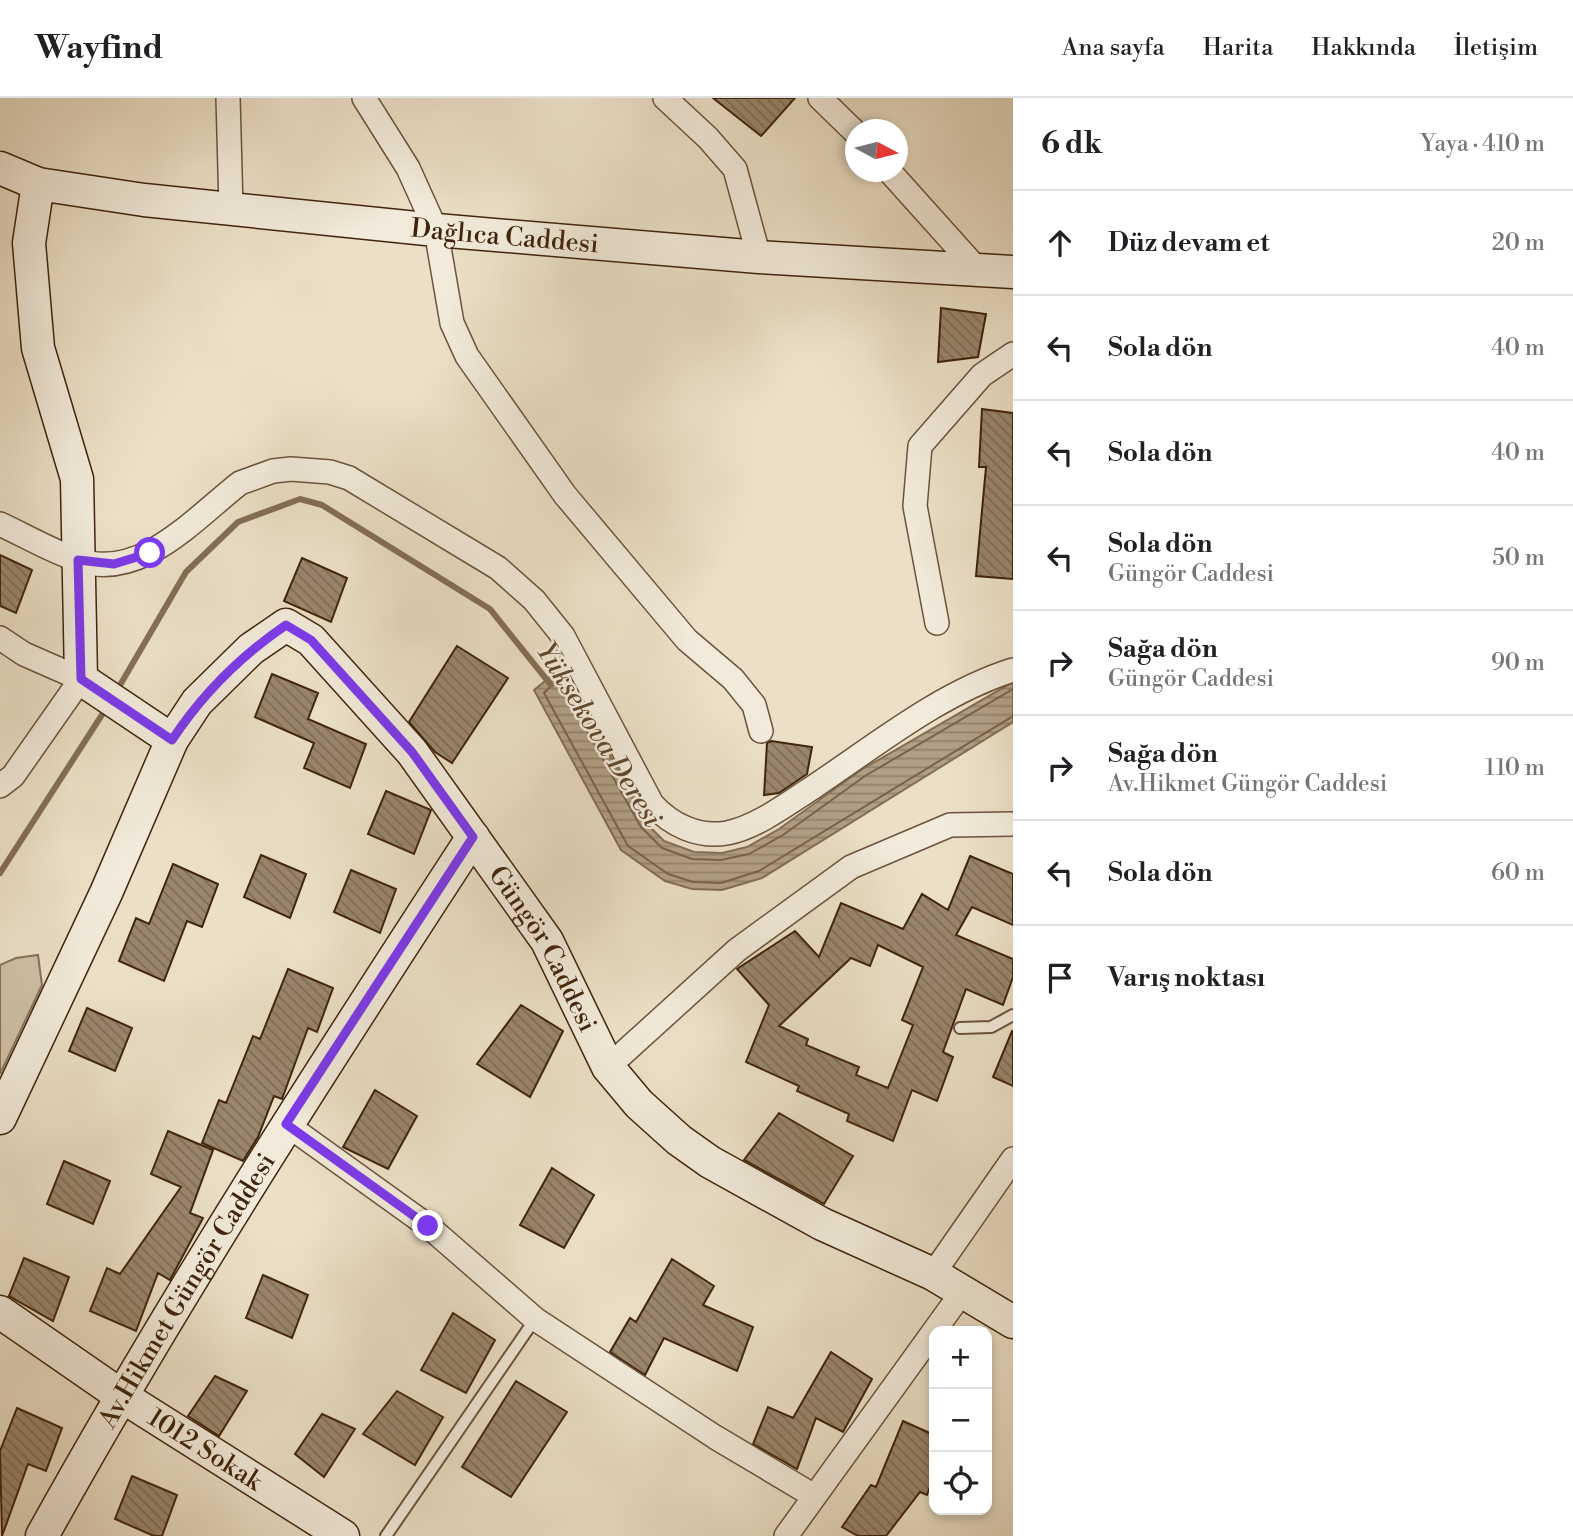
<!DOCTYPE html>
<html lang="tr">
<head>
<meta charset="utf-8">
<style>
	:root { --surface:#fff; --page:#f6f6f6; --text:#202124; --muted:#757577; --line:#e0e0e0 }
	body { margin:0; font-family:"Libre Bodoni",serif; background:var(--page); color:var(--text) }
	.controls { position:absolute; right:21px; bottom:21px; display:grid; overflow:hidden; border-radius:14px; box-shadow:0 4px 10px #0003 }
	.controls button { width:63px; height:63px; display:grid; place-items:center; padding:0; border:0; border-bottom:2px solid var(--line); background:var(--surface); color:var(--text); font:35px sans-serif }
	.compass { position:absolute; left:845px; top:21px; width:63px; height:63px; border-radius:50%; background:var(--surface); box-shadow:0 4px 10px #0003; rotate:97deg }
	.stop { position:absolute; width:21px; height:21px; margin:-16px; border:5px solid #7c3aed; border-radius:50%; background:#fff }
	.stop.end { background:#7c3aed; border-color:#fff; box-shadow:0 2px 7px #0008 }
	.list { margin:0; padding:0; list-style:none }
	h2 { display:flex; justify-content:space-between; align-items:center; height:91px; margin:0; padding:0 28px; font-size:30px }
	h2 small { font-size:23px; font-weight:400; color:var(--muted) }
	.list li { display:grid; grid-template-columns:46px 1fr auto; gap:21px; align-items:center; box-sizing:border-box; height:105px; padding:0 28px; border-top:2px solid var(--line) }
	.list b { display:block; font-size:26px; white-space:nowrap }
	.list p { margin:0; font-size:23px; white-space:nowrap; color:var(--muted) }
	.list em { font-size:23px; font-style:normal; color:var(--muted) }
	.icon { flex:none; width:38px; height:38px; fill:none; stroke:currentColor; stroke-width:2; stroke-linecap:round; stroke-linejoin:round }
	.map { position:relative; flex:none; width:1013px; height:1438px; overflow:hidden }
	header { display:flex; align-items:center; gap:42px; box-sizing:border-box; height:98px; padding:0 35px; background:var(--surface); border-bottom:2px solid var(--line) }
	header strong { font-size:33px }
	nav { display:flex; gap:38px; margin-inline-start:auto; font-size:24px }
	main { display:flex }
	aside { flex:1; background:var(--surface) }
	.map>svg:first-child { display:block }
</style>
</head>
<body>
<header>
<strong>Wayfind</strong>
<nav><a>Ana sayfa</a><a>Harita</a><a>Hakkında</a><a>İletişim</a></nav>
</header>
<main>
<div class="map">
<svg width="1013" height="1438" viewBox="0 0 1013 1438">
	<defs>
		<pattern id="water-rules" width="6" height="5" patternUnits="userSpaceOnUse" patternTransform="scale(1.75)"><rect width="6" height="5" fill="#b1a087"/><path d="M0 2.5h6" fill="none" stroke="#92826d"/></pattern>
		<pattern id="building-back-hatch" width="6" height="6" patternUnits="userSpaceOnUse" patternTransform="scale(1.75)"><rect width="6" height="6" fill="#99866d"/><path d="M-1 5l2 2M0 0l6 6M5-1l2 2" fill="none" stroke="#7e6d58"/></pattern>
	</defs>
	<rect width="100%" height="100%" fill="#ebe0c7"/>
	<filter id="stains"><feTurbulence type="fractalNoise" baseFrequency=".00286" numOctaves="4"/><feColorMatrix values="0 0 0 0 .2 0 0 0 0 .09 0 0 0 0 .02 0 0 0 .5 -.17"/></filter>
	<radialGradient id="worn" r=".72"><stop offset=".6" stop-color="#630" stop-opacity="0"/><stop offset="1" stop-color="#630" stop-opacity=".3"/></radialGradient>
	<!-- park -->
	<path fill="#cec0a7" stroke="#88725a" stroke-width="2" d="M 38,857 L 42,887 L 0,976 L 0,867 L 16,860 Z"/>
	<!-- water -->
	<path fill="url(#water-rules)" stroke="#846e56" stroke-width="2" d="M 560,571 L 596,631 L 646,725 L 664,743 L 694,754 L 722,755 L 747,749 L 779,731 L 861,672 L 1013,584 L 1013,624 L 762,780 L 722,792 L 692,791 L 665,783 L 621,752 L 534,592 Z"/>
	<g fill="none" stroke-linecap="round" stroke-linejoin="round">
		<!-- shore -->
		<path stroke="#79624a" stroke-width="2" d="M 1013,591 L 865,678 L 783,737 L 749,756 L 721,762 L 692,761 L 662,750 L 641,729 L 560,585 L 555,584 L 544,595 L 628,748 L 668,776 L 693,784 L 721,785 L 759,773 L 1013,618"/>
		<!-- stream -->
		<path stroke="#846e56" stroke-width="6" d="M 116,594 L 186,474 L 238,424 L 300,401 L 322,407 L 490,511 L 551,587
			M 0,775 L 107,609"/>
	</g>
	<!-- building -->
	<path fill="url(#building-back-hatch)" stroke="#41240c" stroke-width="2" fill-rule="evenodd" d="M 713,0 L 795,0 L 761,38 Z
		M 941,210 L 986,216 L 978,259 L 938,264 Z
		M 982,311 L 1013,315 L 1013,481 L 976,478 L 986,369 L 979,369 Z
		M 0,457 L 32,472 L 16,515 L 0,508 Z
		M 302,460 L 347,480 L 331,524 L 284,503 Z
		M 457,548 L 508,580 L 452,665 L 435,654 L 409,624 Z
		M 272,576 L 318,595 L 308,621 L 366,646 L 350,690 L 304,670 L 314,645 L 255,619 Z
		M 771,643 L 812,649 L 807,676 L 779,695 L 764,697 L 767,645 Z
		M 386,693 L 431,712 L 414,756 L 368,736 Z
		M 261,757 L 306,776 L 290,820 L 244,799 Z
		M 970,758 L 1013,776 L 1013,827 L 972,809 L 956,837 L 1013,861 L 1013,879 L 1003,907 L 966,891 L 943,954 L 953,959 L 937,1003 L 912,992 L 893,1043 L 847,1023 L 849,1016 L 797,993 L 799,988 L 746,964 L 769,907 L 737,871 L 795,833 L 819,859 L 841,805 L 903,831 L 922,796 L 948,812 ZM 878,847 L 923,869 L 902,922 L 913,927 L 888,990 L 856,977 L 859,969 L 806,947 L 808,941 L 779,928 L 851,860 L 870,868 Z
		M 173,766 L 218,786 L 202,829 L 187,823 L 164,883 L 119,863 L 136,820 L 149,826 Z
		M 351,772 L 396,791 L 380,835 L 334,814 Z
		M 288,871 L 333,890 L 317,934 L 308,930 L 282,1001 L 274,998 L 258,1039 L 243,1063 L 202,1045 L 219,1002 L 226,1005 L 253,938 L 260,941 Z
		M 521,907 L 563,933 L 530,999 L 477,966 Z
		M 87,910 L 132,930 L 115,973 L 69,953 Z
		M 1012,933 L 1013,933 L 1013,988 L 993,979 Z
		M 375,992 L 417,1018 L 388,1071 L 343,1049 Z
		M 779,1015 L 853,1058 L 824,1106 L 744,1062 Z
		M 168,1033 L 213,1052 L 190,1115 L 203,1120 L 170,1182 L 158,1175 L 136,1233 L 90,1213 L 107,1170 L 120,1176 L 181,1089 L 151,1076 Z
		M 64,1063 L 110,1083 L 93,1126 L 47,1106 Z
		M 552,1070 L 594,1097 L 564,1150 L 520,1127 Z
		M 24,1160 L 69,1179 L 53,1223 L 9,1198 Z
		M 672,1161 L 714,1188 L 703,1207 L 753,1229 L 737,1273 L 664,1240 L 645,1277 L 610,1254 L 630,1220 L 636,1224 Z
		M 263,1177 L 308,1197 L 292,1240 L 246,1220 Z
		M 453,1215 L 495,1242 L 466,1295 L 421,1272 Z
		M 831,1254 L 872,1281 L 843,1334 L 816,1320 L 797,1371 L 753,1346 L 768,1309 L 793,1320 Z
		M 215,1278 L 247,1293 L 219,1338 L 188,1318 Z
		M 516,1283 L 567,1314 L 511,1399 L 462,1369 Z
		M 397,1293 L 443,1319 L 415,1367 L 363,1336 Z
		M 17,1310 L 62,1330 L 46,1373 L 28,1366 L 2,1438 L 0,1353 Z
		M 322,1316 L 355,1331 L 324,1379 L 295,1356 Z
		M 903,1323 L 934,1337 L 934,1378 L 927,1397 L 920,1394 L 886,1438 L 858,1438 L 842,1429 L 871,1387 L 876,1389 Z
		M 132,1378 L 177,1397 L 162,1438 L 154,1438 L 115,1421 Z"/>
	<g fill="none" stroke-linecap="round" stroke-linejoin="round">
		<defs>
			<path id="lane" d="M 960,930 L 991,929 L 1013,917
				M 386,1438 L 535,1221"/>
			<path id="street" d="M 228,0 L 231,110
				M 364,0 L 408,70 L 436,132 L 452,225 L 467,258 L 565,397 L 687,542 L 733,581 L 754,607 L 761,633
				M 665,0 L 708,40 L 735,71 L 759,159
				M 820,0 L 856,35
				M 890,74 L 978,172
				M 0,426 C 26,438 51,453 78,462 C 140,484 195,420 240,385 L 273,373 L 291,371 L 330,374 L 349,380 L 498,470 L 534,502 L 563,538 L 652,706 C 671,727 698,740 727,735 C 757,729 787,706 812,690 C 875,648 940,595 1013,572
				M 937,525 L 915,408 L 920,348 L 982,277 L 1013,256
				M 0,540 L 24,556 L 81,581 L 13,678 L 0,688
				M 608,969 L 737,852 L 851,769 L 950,727 L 1013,726
				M 286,1026 L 428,1128 L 535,1221 L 715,1339 L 814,1398
				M 933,1176 L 1013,1061
				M 786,1438 L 963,1193"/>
			<g id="secondary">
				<path id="s1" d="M 0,70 L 38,86 L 144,102 L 436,132 L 759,159 L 1013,174"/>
				<path d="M 38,86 L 29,145 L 38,250 L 77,381 L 81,581 L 172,642"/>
				<path id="s2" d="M 0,1020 L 106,795 L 172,642 L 197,604 L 251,551 L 286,527 L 311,542 L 412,654 L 547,843 L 608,969 L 639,1006 L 679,1042 L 710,1064 L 822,1126 L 933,1176 L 1013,1224"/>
				<path id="s3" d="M 0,1214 L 120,1297 L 343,1438"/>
				<path id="s4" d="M 42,1438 C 175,1198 323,969 473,739"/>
			</g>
		</defs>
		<!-- lane casing -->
		<use href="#lane" stroke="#6c533b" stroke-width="14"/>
		<!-- street casing -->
		<use href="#street" stroke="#6c533b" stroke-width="26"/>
		<!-- secondary casing -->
		<use href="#secondary" stroke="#41240c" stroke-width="35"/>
		<!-- lane -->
		<use href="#lane" stroke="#f2ebdb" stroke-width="10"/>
		<!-- street -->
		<use href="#street" stroke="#f2ebdb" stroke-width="23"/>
		<!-- secondary -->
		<use href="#secondary" stroke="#f2ebdb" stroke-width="32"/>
	</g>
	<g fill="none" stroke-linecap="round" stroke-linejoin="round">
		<!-- route -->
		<path stroke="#7c3aed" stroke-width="9" d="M 150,455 L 114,466 L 78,462 L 81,581 L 172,642 C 203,595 239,559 286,527 L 311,542 L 412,654 L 473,739 L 286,1026 L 428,1128"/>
	</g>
	<g text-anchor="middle" stroke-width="5" stroke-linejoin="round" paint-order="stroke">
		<!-- street labels -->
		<g font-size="26" fill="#41240c" stroke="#f2ebdb">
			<text dy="9" stroke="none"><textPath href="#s1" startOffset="511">Dağlıca Caddesi</textPath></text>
			<text dy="9" stroke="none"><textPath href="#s2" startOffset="996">Güngör Caddesi</textPath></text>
			<text dy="9" stroke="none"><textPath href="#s4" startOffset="285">Av.Hikmet Güngör Caddesi</textPath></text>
			<text dy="9" stroke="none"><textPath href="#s3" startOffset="247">1012 Sokak</textPath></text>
		</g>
		<!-- water labels -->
		<g font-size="28" font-style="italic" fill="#634931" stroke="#f2ebdb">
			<text transform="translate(600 636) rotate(58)" y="10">Yüksekova Deresi</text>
		</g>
	</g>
	<rect width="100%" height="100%" filter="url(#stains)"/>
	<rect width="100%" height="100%" fill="url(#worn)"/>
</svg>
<div class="controls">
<button>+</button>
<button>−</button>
<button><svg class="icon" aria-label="locate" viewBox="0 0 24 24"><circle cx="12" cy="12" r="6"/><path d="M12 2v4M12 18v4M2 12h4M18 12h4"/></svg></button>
</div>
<svg class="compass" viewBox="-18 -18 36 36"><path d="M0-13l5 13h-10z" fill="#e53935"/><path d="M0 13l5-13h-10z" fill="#757577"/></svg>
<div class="stop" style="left:150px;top:455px"></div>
<div class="stop end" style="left:428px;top:1128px"></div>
</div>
<aside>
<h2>6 dk<small>Yaya · 410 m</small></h2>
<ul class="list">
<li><svg class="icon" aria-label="ahead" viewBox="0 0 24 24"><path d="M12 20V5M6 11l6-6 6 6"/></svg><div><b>Düz devam et</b></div><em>20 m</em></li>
<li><svg class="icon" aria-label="left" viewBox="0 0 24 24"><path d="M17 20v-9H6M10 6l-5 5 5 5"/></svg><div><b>Sola dön</b></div><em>40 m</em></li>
<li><svg class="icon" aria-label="left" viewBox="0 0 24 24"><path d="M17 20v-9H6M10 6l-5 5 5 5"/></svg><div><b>Sola dön</b></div><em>40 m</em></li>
<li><svg class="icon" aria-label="left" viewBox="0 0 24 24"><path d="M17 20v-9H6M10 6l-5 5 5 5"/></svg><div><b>Sola dön</b><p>Güngör Caddesi</p></div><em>50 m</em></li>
<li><svg class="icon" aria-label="right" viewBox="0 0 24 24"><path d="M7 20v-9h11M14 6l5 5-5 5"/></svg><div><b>Sağa dön</b><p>Güngör Caddesi</p></div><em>90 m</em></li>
<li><svg class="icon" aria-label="right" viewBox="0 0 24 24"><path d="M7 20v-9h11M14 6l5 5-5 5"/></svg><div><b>Sağa dön</b><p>Av.Hikmet Güngör Caddesi</p></div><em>110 m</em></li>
<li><svg class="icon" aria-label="left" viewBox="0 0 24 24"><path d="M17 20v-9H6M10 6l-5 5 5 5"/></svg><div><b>Sola dön</b></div><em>60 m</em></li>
<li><svg class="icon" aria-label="arrive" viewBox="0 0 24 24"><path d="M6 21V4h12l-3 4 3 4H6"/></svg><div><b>Varış noktası</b></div></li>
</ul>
</aside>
</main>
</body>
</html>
